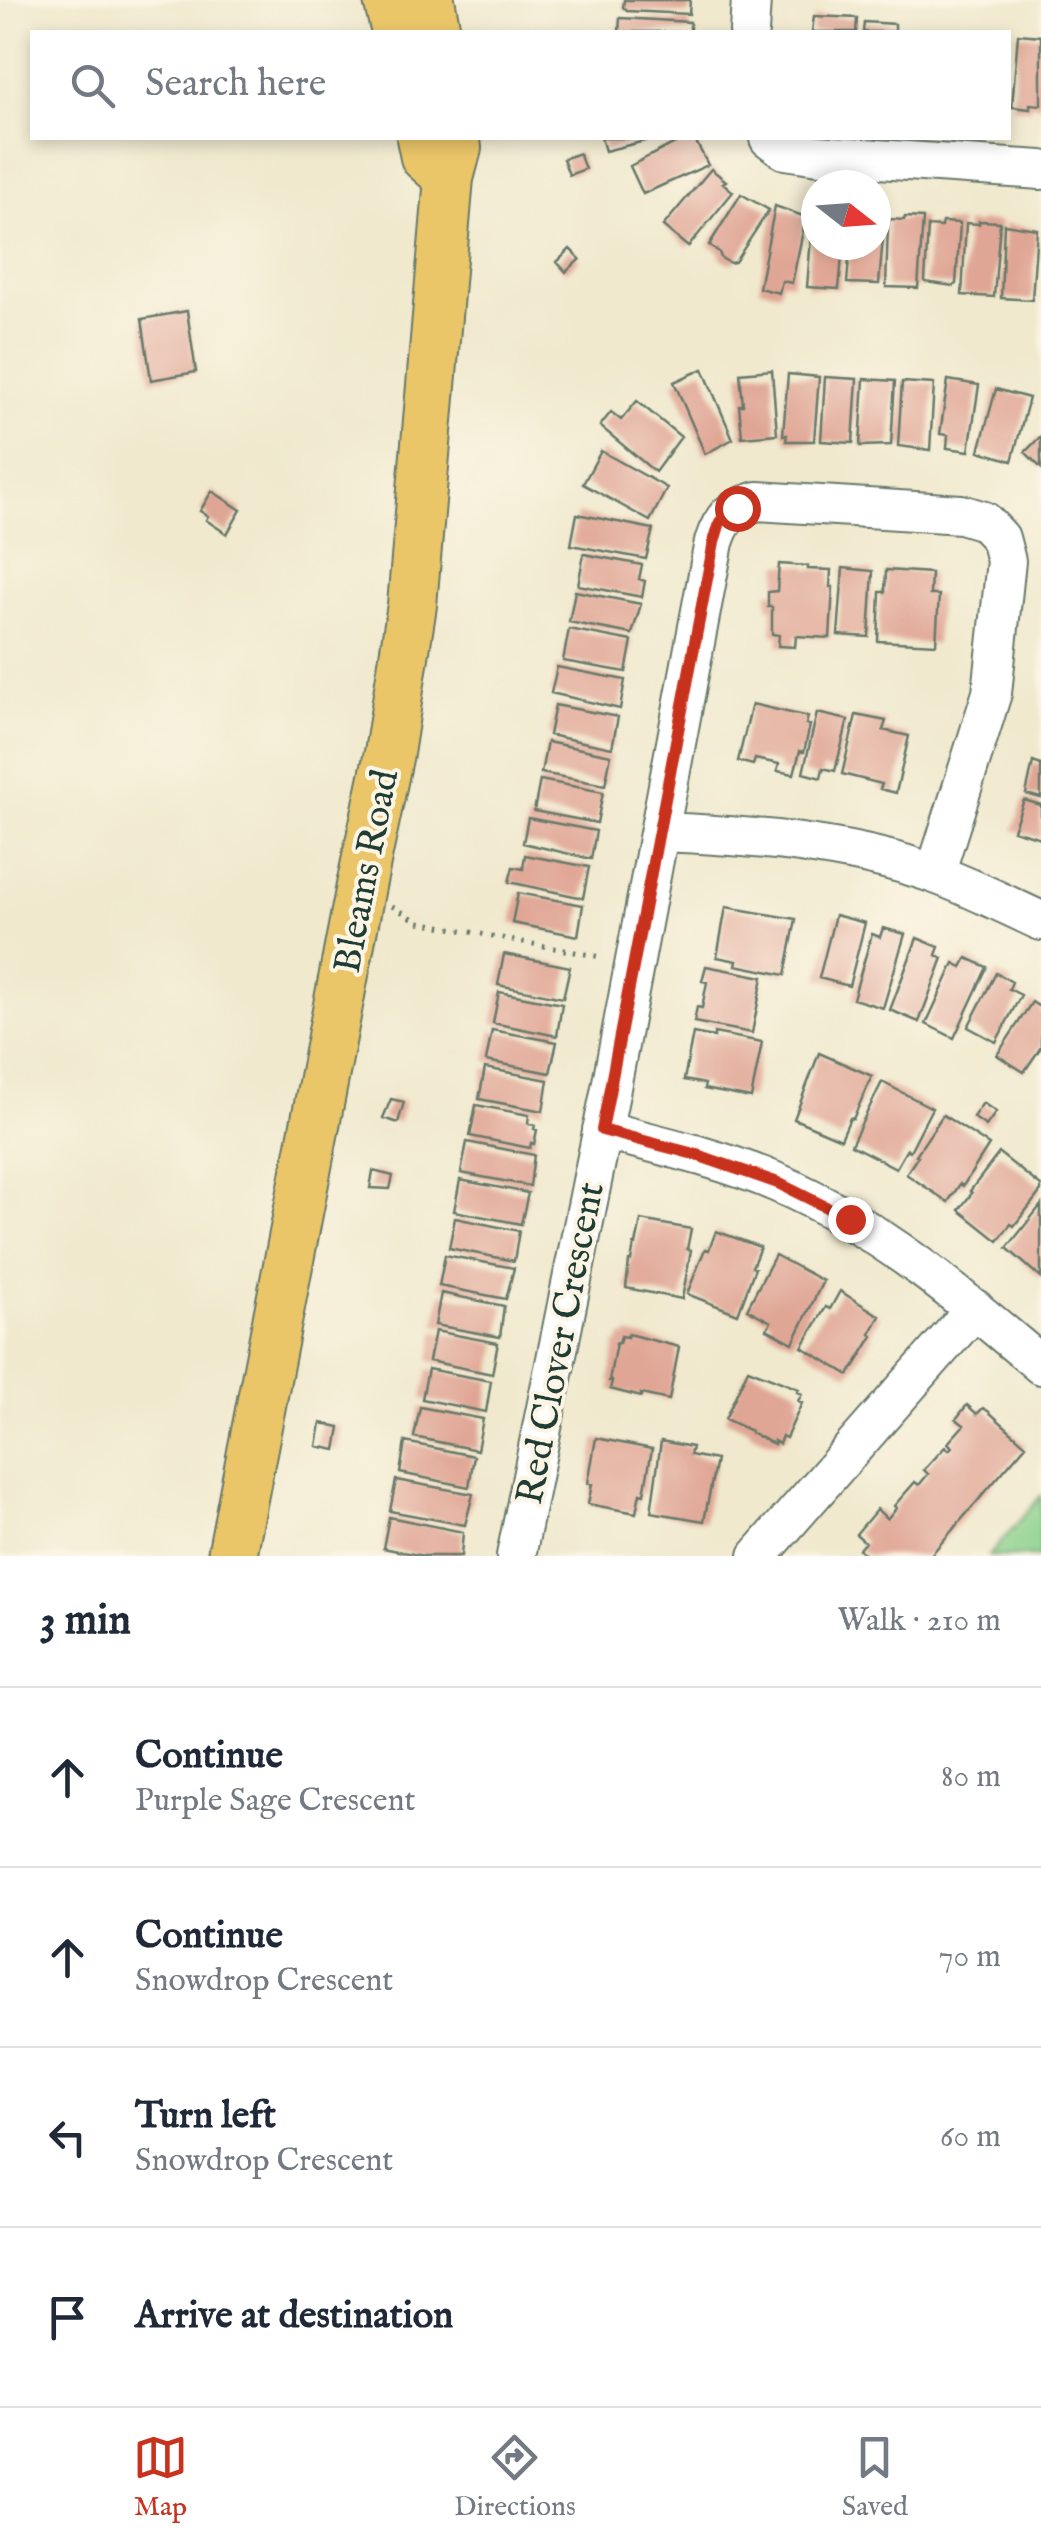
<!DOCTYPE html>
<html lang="en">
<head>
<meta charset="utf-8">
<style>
	:root { --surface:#fff; --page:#f2f2f3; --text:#1f2937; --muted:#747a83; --line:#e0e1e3; --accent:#c8321e }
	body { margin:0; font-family:"IM FELL English",serif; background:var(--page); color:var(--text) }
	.compass { position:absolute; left:801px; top:170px; width:90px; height:90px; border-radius:50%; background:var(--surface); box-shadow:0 5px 15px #0003; rotate:107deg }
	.stop { position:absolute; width:30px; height:30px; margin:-22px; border:8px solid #c8321e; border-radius:50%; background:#fff }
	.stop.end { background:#c8321e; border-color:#fff; box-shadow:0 2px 10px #0008 }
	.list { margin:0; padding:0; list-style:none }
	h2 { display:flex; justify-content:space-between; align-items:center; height:130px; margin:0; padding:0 40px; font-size:42px }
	h2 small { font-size:32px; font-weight:400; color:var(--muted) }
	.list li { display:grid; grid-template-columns:65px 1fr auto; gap:30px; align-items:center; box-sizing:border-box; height:180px; padding:0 40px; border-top:2px solid var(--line) }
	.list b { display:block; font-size:38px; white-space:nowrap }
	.list p { margin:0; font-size:32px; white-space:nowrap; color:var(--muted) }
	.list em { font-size:32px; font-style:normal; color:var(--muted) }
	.icon { flex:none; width:55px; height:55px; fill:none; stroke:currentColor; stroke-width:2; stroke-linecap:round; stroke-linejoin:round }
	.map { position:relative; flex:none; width:1041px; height:1556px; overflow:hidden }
	.search { position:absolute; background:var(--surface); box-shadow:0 5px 15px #0003; left:30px; right:30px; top:30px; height:110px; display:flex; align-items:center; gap:25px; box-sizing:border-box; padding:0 35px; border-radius:0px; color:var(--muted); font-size:38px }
	.sheet { height:850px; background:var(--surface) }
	nav { display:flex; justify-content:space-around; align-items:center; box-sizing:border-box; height:140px; border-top:2px solid var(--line); background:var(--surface); font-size:28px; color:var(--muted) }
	nav a { display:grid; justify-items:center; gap:5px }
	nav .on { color:var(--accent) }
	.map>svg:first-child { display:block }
</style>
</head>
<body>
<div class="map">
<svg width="1041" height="1556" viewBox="0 0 1041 1556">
	<rect width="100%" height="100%" fill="#fcf5e5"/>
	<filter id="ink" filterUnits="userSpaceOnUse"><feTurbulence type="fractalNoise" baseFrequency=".01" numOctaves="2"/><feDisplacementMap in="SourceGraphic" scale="20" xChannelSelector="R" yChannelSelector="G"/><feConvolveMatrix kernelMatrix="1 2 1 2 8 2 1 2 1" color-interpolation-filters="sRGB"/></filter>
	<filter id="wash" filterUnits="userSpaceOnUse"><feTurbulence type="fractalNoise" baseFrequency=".0048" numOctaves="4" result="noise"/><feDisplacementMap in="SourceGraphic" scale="40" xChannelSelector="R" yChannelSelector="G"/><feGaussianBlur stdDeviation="2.25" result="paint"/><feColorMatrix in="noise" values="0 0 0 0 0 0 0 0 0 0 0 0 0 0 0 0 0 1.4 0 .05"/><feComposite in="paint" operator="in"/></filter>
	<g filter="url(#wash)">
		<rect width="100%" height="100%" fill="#f0e9ce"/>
		<!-- green -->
		<path fill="#8ad18c" stroke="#548760" stroke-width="2.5" d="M 1041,1496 L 1041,1556 L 989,1556 Z"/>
		<g id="blocks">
			<!-- building -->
			<path fill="#e0a695" d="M 624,0 L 690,0 L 689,14 L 627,11 L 623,7 Z
				M 814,16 L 857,18 L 856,32 L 812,32 Z
				M 620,18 L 690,22 L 690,32 L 619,32 Z
				M 864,22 L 895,24 L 895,32 L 863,32 Z
				M 1018,34 L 1041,36 L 1041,105 L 1030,104 L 1030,109 L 1012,107 Z
				M 601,138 L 653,138 L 653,139 L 605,151 Z
				M 685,138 L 694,138 L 708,165 L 643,194 L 630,166 Z
				M 579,153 L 585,169 L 569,175 L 563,159 Z
				M 711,169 L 726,181 L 723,183 L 733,192 L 688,247 L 663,226 Z
				M 741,194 L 769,210 L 735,262 L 730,263 L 721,258 L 719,252 L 709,245 Z
				M 775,206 L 806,217 L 792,283 L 782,281 L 779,293 L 759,288 Z
				M 813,212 L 816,212 L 816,245 L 843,245 L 839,289 L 807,287 Z
				M 905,217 L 923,218 L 918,288 L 886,287 L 888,225 L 890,219 L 904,220 Z
				M 876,218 L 883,218 L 882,226 L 884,226 L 879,284 L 847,283 L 850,245 L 876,245 Z
				M 979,221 L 1000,222 L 994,297 L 962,295 L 966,223 L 979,224 Z
				M 942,222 L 960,223 L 956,284 L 953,286 L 925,282 L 928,226 L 941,227 Z
				M 1004,224 L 1037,229 L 1032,300 L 1001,298 Z
				M 570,249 L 580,259 L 566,272 L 557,262 Z
				M 187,311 L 196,372 L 151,380 L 142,319 Z
				M 703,369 L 733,439 L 705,454 L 674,382 Z
				M 772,370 L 777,434 L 742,437 L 739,405 L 743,405 L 740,373 Z
				M 788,374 L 819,377 L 814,441 L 786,441 L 787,435 L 783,435 Z
				M 825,377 L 857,379 L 853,443 L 821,441 Z
				M 864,379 L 895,381 L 891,445 L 860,446 Z
				M 948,380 L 979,385 L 969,451 L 947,448 L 948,435 L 940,434 Z
				M 902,382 L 934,384 L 930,450 L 898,446 Z
				M 996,389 L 1029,398 L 1012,461 L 979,451 Z
				M 637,401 L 681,437 L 655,472 L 600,426 L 611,412 L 621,420 Z
				M 1041,436 L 1041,468 L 1025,452 Z
				M 601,451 L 667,488 L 650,521 L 583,484 Z
				M 212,491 L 241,510 L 227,534 L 206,520 L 208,516 L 200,511 Z
				M 577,514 L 653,529 L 646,559 L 571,545 Z
				M 584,554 L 642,565 L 639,579 L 645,581 L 642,597 L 578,585 Z
				M 779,564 L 808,566 L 808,569 L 831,570 L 830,587 L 833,587 L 830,638 L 796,636 L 795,647 L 778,646 L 779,635 L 772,634 L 772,607 L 768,607 L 768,592 L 777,591 Z
				M 843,568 L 873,571 L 869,637 L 838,635 Z
				M 886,570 L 931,573 L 930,595 L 939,595 L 936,644 L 878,641 L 880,592 L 885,592 Z
				M 575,591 L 641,604 L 632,634 L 569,622 Z
				M 569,629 L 632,641 L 626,672 L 563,661 Z
				M 557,667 L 625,680 L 620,709 L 551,693 Z
				M 752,704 L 808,717 L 806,724 L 810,725 L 804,752 L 800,751 L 794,774 L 777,771 L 779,764 L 755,759 L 753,765 L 738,761 Z
				M 555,705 L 618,717 L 612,748 L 549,735 Z
				M 817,713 L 848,720 L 835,771 L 823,768 L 821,778 L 803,773 Z
				M 856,715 L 886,721 L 883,730 L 909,736 L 896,793 L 880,789 L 882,784 L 842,774 Z
				M 547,742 L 611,755 L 605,785 L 541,773 Z
				M 1033,762 L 1041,765 L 1041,798 L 1026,794 Z
				M 540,780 L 603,792 L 597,823 L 534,811 Z
				M 1024,800 L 1041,805 L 1041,838 L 1013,830 Z
				M 528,818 L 596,831 L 591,859 L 523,843 Z
				M 525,855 L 589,867 L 583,898 L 509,882 L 513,867 L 523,869 Z
				M 518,893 L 583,905 L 578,936 L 512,923 Z
				M 726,907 L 796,919 L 785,975 L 736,965 L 737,961 L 717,957 Z
				M 835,915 L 865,923 L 849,986 L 819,978 Z
				M 883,928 L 905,934 L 883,1008 L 853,999 L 872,934 L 880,937 Z
				M 917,938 L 939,947 L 936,955 L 943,958 L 919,1022 L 890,1010 Z
				M 504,954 L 570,967 L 563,998 L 498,985 Z
				M 967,958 L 987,967 L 954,1038 L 926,1024 L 954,963 L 962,967 Z
				M 706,966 L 763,977 L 752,1033 L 694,1022 L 697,1007 L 702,1008 L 707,982 L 702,981 Z
				M 996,973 L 1012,982 L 1009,989 L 1021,995 L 996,1042 L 968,1027 Z
				M 499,992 L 562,1004 L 557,1036 L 493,1023 Z
				M 1032,1002 L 1041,1008 L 1041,1047 L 1024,1072 L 997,1055 Z
				M 492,1030 L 557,1042 L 550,1073 L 486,1061 Z
				M 693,1033 L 714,1037 L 714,1033 L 762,1042 L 751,1098 L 704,1089 L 705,1084 L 684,1080 Z
				M 819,1053 L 872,1076 L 853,1119 L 850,1118 L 841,1139 L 794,1119 Z
				M 485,1068 L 548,1080 L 543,1111 L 479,1099 Z
				M 882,1082 L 932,1108 L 910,1151 L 907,1149 L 896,1168 L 851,1145 Z
				M 391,1099 L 404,1102 L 398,1123 L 383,1118 Z
				M 983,1103 L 996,1112 L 986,1126 L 973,1117 Z
				M 476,1105 L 529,1115 L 528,1123 L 535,1125 L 534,1129 L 537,1130 L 534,1144 L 531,1143 L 530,1148 L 470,1136 Z
				M 943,1115 L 989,1145 L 963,1186 L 960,1184 L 948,1202 L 906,1174 L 918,1156 L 916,1155 Z
				M 467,1142 L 534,1155 L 530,1186 L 461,1173 Z
				M 999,1153 L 1041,1186 L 1041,1191 L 1014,1226 L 1011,1224 L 998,1241 L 959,1210 L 972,1193 L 970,1191 Z
				M 373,1171 L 393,1176 L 390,1189 L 370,1188 Z
				M 460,1180 L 528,1193 L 521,1224 L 454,1211 Z
				M 1041,1205 L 1041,1278 L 1007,1248 Z
				M 455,1218 L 519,1231 L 514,1261 L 449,1248 Z
				M 641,1220 L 691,1229 L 687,1249 L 691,1250 L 682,1299 L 626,1288 L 629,1261 L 631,1261 L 634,1245 L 636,1245 Z
				M 716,1231 L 760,1247 L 752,1267 L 755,1268 L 738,1314 L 687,1294 L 705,1249 L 709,1250 Z
				M 445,1255 L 514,1268 L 506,1299 L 439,1286 Z
				M 775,1255 L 823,1281 L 793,1343 L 767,1329 L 771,1322 L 747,1309 Z
				M 840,1291 L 880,1316 L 870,1334 L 873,1336 L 849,1375 L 802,1347 L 826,1307 L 830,1309 Z
				M 441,1293 L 504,1306 L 500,1337 L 435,1325 Z
				M 435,1331 L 498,1343 L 492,1374 L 429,1361 Z
				M 628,1334 L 679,1347 L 669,1400 L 641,1394 L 641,1397 L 610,1389 L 612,1381 L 609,1381 L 616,1343 L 619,1343 L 621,1336 L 627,1337 Z
				M 428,1369 L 491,1381 L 486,1412 L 422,1399 Z
				M 748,1369 L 799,1389 L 797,1392 L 802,1394 L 798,1401 L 802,1403 L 786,1438 L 782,1436 L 779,1444 L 774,1441 L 774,1444 L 750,1433 L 751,1431 L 725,1419 Z
				M 967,1405 L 977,1414 L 983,1408 L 988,1411 L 1026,1445 L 930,1556 L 867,1556 L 859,1549 L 865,1542 L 856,1534 L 877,1509 L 887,1519 L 896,1508 L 894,1506 L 915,1482 L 919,1485 L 928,1474 L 924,1470 L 945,1447 L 949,1450 L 952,1447 L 948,1443 L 964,1425 L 956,1419 Z
				M 420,1407 L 483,1419 L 477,1450 L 414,1437 Z
				M 321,1423 L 340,1427 L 336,1450 L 317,1446 Z
				M 596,1438 L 652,1449 L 644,1494 L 640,1493 L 636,1513 L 588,1504 L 592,1484 L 588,1483 Z
				M 661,1441 L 692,1447 L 690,1455 L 716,1460 L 704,1521 L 651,1512 Z
				M 405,1442 L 474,1456 L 469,1487 L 400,1473 Z
				M 396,1480 L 473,1494 L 465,1525 L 390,1511 Z
				M 389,1517 L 463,1532 L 461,1556 L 423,1556 L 383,1548 Z"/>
		</g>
	</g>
	<g filter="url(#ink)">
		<use href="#blocks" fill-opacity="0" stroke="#68796a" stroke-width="2.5"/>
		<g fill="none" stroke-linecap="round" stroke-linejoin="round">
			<defs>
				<path id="minor" d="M 749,32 L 751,0
					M 769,138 L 785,150 L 819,155 L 1041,170
					M 660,832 C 752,836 848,843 935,874 C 971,887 1006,905 1041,921
					M 602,1130 C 661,1145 722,1159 778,1183 C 878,1226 960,1296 1041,1365
					M 516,1556 L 610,1093 L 714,542 C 723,515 731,509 758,501 L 961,514 L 984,521 L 1000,538 L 1006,561 L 992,693 L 935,874
					M 758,1556 L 975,1309"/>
				<path id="major" d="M 388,0 L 396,32
					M 430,0 L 436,32
					M 421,138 L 425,157 L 449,178
					M 232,1556 L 361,886 L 389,753 L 412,605 L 449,178 L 457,148 L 455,138"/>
			</defs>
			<!-- minor casing -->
			<use href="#minor" stroke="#68796a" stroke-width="42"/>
			<!-- major casing -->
			<use href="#major" stroke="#68796a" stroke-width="52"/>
			<!-- path -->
			<path stroke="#68796a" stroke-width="5" stroke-dasharray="2.5 8" stroke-linecap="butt" d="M 392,906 L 419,922 L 601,957"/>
			<!-- minor -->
			<use href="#minor" stroke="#fff" stroke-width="38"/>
			<!-- major -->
			<use href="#major" stroke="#ebc669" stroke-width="48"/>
		</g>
	</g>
	<g fill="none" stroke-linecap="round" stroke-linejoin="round" filter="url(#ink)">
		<!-- route -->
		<path stroke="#c8321e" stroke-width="12" d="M 737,508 L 720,522 L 714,542 L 602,1130 L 694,1154 L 778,1183 L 850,1219"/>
	</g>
	<g text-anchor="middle" stroke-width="8" stroke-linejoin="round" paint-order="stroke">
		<!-- street labels -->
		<g font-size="38" fill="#1f3d34" stroke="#fcf5e5">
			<text transform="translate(365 871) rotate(-79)" y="13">Bleams Road</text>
			<text transform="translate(559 1343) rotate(-79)" y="13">Red Clover Crescent</text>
		</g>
	</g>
</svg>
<svg class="compass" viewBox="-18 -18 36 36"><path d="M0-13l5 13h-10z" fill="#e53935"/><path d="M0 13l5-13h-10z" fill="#747a83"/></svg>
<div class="stop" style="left:737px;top:508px"></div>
<div class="stop end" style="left:850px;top:1219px"></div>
<div class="search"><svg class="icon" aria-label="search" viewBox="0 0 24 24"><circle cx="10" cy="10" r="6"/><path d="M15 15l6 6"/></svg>Search here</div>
</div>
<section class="sheet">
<h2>3 min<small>Walk · 210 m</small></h2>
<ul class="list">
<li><svg class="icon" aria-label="ahead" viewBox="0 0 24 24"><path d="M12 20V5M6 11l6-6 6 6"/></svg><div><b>Continue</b><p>Purple Sage Crescent</p></div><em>80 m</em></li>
<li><svg class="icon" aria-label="ahead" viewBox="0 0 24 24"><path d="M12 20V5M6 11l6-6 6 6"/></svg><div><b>Continue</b><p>Snowdrop Crescent</p></div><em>70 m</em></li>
<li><svg class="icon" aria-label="left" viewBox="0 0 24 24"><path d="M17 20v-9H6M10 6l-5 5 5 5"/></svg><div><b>Turn left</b><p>Snowdrop Crescent</p></div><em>60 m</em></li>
<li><svg class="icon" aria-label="arrive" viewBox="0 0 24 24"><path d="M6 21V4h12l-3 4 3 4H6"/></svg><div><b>Arrive at destination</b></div></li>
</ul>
</section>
<nav>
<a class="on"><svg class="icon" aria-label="map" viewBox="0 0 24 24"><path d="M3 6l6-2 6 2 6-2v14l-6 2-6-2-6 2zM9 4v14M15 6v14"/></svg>Map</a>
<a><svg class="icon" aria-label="directions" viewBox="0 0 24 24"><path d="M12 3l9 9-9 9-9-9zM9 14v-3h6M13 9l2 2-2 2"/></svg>Directions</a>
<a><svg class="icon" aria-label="saved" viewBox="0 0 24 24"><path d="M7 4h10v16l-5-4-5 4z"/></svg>Saved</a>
</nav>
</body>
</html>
